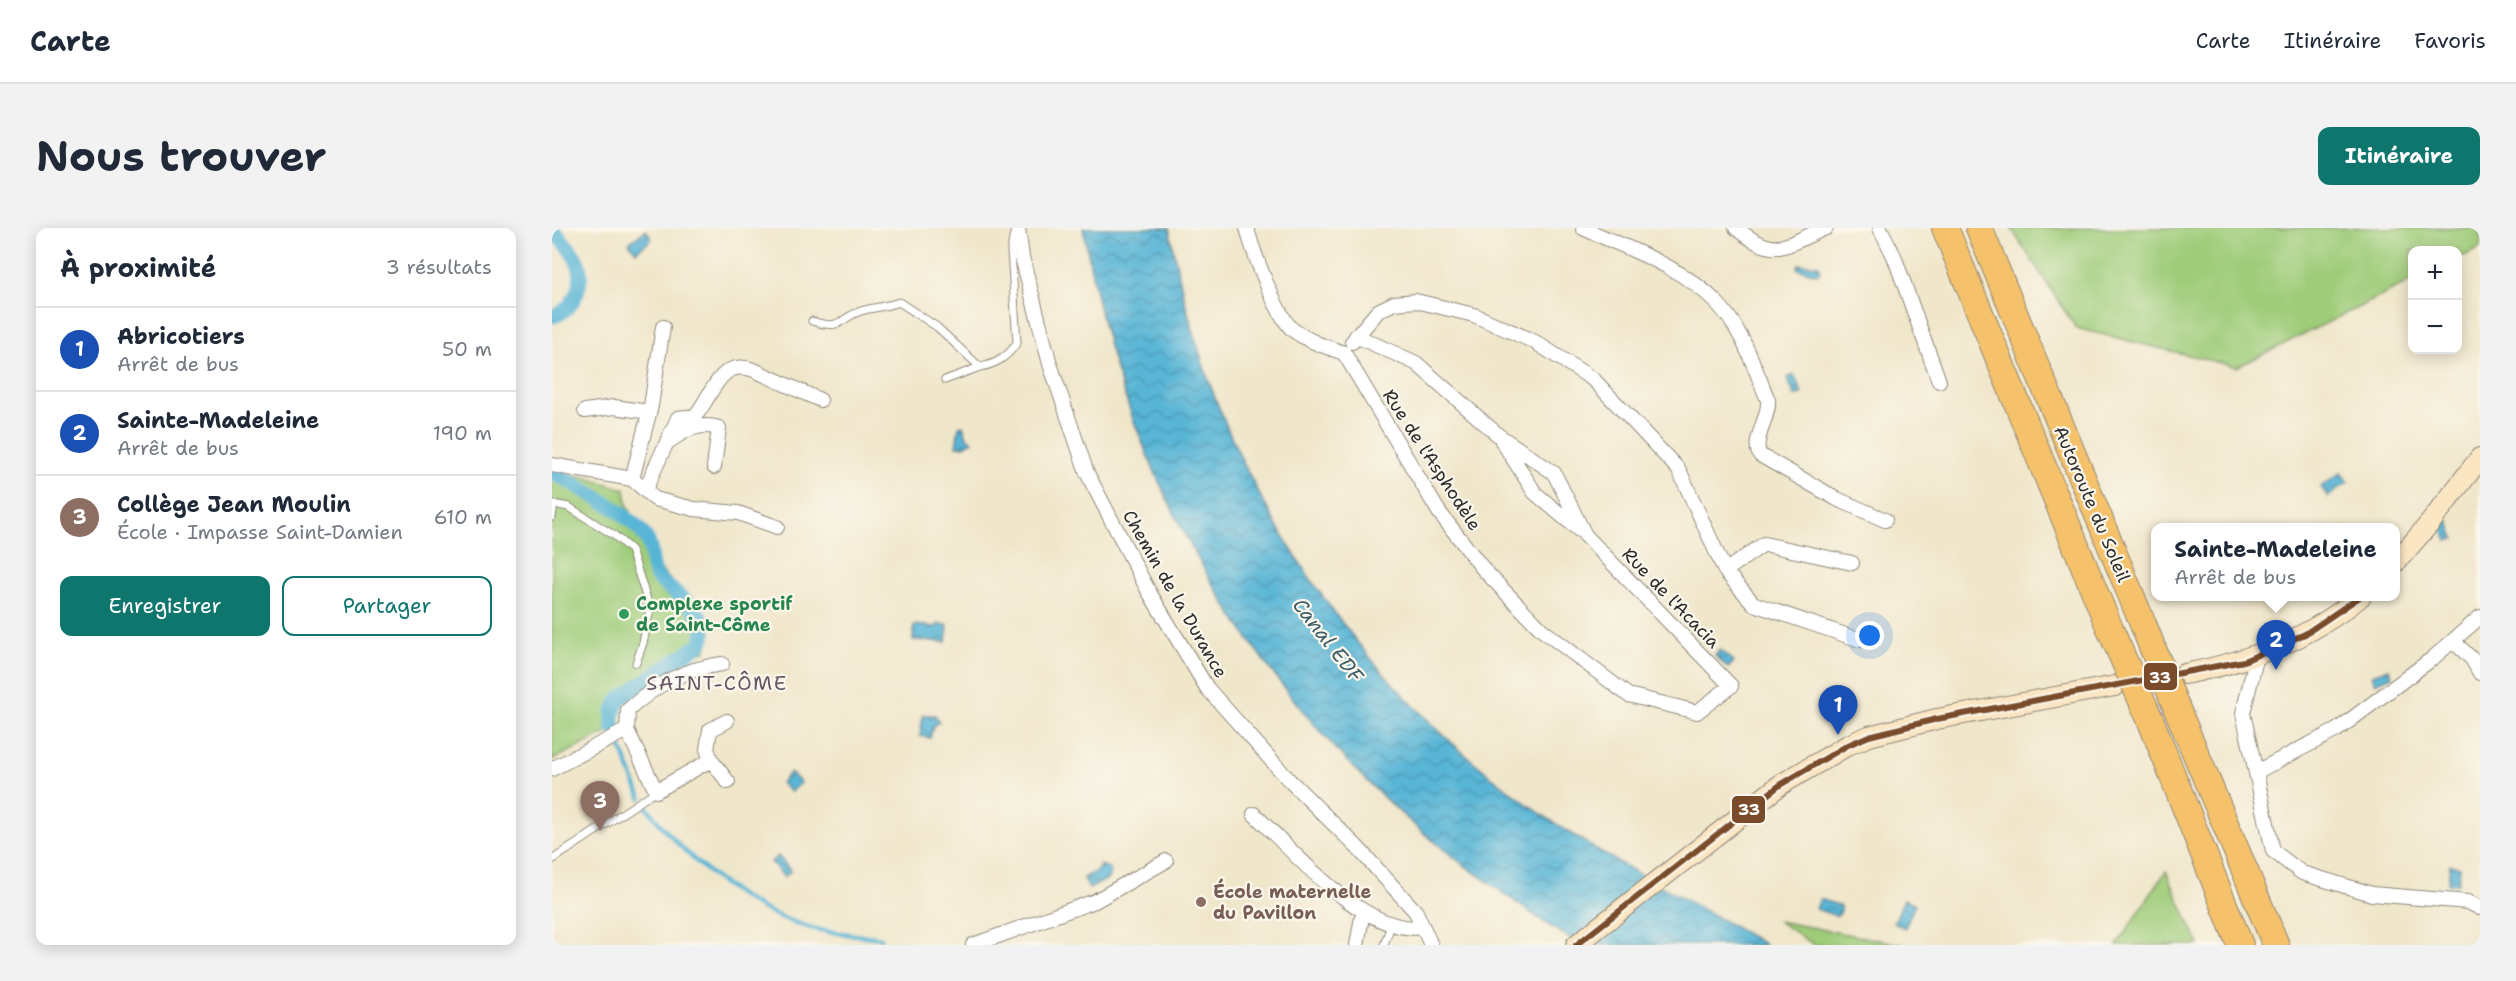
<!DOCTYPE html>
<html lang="fr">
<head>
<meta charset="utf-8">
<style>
	:root { --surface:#fff; --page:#f2f2f3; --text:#1f2937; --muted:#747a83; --line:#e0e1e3; --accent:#0f766e }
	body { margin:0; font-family:"Shantell Sans",sans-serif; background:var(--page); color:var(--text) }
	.controls { position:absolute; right:18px; top:18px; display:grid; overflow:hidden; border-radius:12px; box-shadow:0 3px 15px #0003 }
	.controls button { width:54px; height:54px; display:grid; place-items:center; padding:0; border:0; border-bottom:2px solid var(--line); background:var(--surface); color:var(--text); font:30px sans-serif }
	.you { position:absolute; left:1318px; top:408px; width:21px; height:21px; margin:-15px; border:4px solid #fff; border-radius:50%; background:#1a73e8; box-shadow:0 0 0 9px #1a73e833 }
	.badge { display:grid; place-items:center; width:39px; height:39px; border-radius:50%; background:var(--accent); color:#fff; font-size:20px; font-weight:700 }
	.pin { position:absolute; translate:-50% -50px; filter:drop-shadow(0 2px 3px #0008) }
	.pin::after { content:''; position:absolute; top:32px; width:21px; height:18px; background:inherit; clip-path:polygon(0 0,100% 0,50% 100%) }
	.popup { position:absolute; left:1599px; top:295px; width:249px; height:78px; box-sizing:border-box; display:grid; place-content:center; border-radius:12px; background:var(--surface); filter:drop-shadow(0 2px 4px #0005); font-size:20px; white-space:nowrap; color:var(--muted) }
	.popup b { font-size:22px; color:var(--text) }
	.popup::after { content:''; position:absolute; left:50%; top:100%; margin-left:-12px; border:12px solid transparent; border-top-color:var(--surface) }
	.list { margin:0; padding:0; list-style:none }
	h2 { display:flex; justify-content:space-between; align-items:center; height:78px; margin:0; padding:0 24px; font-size:26px }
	h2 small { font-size:20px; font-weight:400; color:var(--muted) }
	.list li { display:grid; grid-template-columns:39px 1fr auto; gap:18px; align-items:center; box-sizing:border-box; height:84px; padding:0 24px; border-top:2px solid var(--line) }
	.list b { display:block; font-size:22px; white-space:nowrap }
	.list p { margin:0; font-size:20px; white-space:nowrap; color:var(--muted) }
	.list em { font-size:20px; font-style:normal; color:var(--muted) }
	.actions { display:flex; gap:12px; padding:18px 24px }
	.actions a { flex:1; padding:14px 0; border:2px solid var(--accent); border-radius:12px; text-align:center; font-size:21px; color:var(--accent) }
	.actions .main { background:var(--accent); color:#fff }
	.map { position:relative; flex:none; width:1928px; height:717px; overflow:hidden; border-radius:12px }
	header { display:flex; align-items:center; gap:36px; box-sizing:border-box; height:84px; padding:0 30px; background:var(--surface); border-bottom:2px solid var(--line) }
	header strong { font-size:28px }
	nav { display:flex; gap:33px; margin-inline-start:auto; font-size:21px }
	.intro { display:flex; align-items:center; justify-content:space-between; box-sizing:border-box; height:144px; padding:0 36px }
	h1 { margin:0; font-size:42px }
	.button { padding:15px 27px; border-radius:12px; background:var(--accent); color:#fff; font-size:21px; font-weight:700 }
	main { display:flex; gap:36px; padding:0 36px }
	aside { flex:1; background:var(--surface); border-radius:12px; box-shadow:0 3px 15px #0003 }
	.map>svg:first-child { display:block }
</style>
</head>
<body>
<header>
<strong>Carte</strong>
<nav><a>Carte</a><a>Itinéraire</a><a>Favoris</a></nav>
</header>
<div class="intro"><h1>Nous trouver</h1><a class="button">Itinéraire</a></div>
<main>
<aside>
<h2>À proximité<small>3 résultats</small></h2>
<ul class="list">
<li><span class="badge" style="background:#1a4fb4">1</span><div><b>Abricotiers</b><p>Arrêt de bus</p></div><em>50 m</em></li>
<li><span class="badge" style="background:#1a4fb4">2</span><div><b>Sainte-Madeleine</b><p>Arrêt de bus</p></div><em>190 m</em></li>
<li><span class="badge" style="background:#8d6e63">3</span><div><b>Collège Jean Moulin</b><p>École · Impasse Saint-Damien</p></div><em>610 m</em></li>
</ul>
<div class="actions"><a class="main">Enregistrer</a><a>Partager</a></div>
</aside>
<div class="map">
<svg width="1928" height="717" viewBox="0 0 1928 717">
	<defs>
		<pattern id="water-waves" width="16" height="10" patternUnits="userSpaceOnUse" patternTransform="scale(1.5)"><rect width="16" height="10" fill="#58b5d6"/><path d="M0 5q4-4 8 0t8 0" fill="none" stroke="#4993ae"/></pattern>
	</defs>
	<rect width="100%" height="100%" fill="#fbf7ec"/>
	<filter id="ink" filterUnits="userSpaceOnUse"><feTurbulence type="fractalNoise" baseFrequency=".0167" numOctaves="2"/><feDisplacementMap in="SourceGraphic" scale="12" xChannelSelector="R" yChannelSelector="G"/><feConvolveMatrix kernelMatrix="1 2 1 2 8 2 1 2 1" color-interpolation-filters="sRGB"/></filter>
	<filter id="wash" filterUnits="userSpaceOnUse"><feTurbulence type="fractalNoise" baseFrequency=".008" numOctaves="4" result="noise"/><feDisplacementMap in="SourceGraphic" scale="24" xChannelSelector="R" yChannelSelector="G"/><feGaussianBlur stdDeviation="1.35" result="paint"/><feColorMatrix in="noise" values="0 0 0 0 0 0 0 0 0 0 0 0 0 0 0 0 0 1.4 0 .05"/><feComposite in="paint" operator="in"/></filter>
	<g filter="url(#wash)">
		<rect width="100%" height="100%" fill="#f0e6ca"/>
		<!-- green -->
		<path fill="#9fcc79" stroke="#657c52" stroke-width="1.5" d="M 1459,0 L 1928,0 L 1928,20 L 1906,31 L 1906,22 L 1860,22 L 1860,53 L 1685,139 L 1524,100 Z
			M 0,244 L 25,247 L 73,261 L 75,276 L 85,296 L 94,302 L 104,317 L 103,334 C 125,363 154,384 154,423 L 142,426 L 76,469 L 66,484 L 65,500 L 0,532 Z
			M 1614,643 L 1647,717 L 1565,717 Z
			M 1226,693 L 1353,717 L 1262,717 Z"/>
		<!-- water -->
		<path fill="url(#water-waves)" stroke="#427080" stroke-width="1.5" d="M 531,0 L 617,0 C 628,58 642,114 663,170 C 725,329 836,475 974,575 C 1050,630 1134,670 1214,717 C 1170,717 1127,717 1083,717 C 1069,717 1048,717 1034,717 C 1008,709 958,669 933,652 C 763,533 633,350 568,154 C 551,104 541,52 531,0 Z
			M 94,2 L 100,11 L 84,24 L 77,15 Z
			M 1247,36 L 1267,37 L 1268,44 L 1264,46 L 1245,40 Z
			M 1242,147 L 1250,165 L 1243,168 L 1235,150 Z
			M 411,197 L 415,209 L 421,213 L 412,218 L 404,218 L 407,198 Z
			M 1789,245 L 1796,254 L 1776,269 L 1769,259 Z
			M 1896,292 L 1903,310 L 1895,313 L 1889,296 Z
			M 386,396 L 396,397 L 394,414 L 361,412 L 362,397 L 385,399 Z
			M 1168,422 L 1182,434 L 1176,440 L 1163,428 Z
			M 1837,440 L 1840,448 L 1823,455 L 1820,447 Z
			M 371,487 L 383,487 L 387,494 L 381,498 L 378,510 L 368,508 Z
			M 238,544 L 249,555 L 239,564 L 229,555 Z
			M 226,628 L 239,643 L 232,649 L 219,634 Z
			M 548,637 L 559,641 L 556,651 L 537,661 L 532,650 L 546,642 Z
			M 1898,637 L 1908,639 L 1906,656 L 1896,655 Z
			M 1268,671 L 1288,678 L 1288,685 L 1284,688 L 1264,681 Z
			M 1352,671 L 1363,676 L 1353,700 L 1342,695 Z"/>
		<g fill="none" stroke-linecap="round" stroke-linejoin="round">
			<!-- stream -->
			<path stroke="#58b5d6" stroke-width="4.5" d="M 67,515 L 89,570
				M 93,577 C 132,630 191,680 256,699 C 279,706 305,706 329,710"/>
			<!-- canal -->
			<path stroke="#58b5d6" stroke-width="15" d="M 0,1 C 9,12 21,22 26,35 C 34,54 20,85 0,88
				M 4,246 C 31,262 76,283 94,310 C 103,323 96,340 108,352 C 124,368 165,388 148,416 L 67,471 L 61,485 L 61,500"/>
		</g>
	</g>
	<g filter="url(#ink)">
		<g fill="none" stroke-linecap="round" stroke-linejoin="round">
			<defs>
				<path id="lane" d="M 260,93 C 291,103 287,90 309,83 C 322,79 334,79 347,74 L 385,99 L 428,139 C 445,136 455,129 465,115 L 459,22 L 462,5
					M 393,152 L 428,139
					M 0,276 L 17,279 L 63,308 L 79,322 L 98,381 L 91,415 L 84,435
					M 0,289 L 2,276
					M 0,632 L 104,563
					M 832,717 L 839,697"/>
				<path id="street" d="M 466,0 L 470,29 L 498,136 L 535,245 L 597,364 L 655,460 L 737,552 L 805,619 L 864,684 L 879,717
					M 695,0 C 700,21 725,89 741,102 C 756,113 774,119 792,125
					M 1031,0 C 1076,21 1129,38 1164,74 C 1190,100 1202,139 1216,172 C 1218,189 1199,213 1208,227 L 1285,271 L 1333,292
					M 1184,0 C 1225,33 1231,17 1274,0
					M 1328,0 L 1342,28 L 1387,153
					M 800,114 L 826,83 L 842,75 L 864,73 L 922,87 L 983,114 L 1042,152 L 1127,242 L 1173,343 L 1202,376 L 1308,412
					M 792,125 L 887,284 L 932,342 L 989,401 L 1076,467 L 1145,484 L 1179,458 L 1033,307 L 1002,245 L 946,207 L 864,135 L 804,108
					M 33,183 L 62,179 L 97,184
					M 950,213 L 983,265 L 1027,302
					M 116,214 C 133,202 147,194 167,200 L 162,239
					M 0,237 L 80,251 L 103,271 L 142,281 L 186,285 L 225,299
					M 80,251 L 99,178 L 111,99
					M 93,262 L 126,190 L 143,188 C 160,169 167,129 202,142 L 268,172
					M 1173,343 L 1212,316 L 1300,335
					M 1901,413 L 1920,431 L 1928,445
					M 1705,427 L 1691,485 L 1721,623 L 1750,645 L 1820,666 L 1916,674 L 1928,680
					M 75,502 L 104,563 L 159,532 L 155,521 L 158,502 L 175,493
					M 159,532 L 176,554
					M 0,541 L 75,502 L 76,482 C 105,456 132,441 170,436
					M 1704,544 L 1785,502 L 1881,430 L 1928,389
					M 702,586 C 741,623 813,708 870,699
					M 421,717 L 543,673 L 614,633
					M 805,717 L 811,683"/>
				<path id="secondary" d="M 1844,334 L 1878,295 L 1928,230
					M 1632,446 C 1696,434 1759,410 1809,368
					M 1024,717 L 1228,557 L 1296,517 L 1317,508 L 1385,491 L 1563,458"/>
				<path id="highway" d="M 1393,0 L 1558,401
					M 1427,0 L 1591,396
					M 1625,481 L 1724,717
					M 1598,491 L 1688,717"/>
			</defs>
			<!-- lane casing -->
			<use href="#lane" stroke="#8e887a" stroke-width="9"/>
			<!-- street casing -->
			<use href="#street" stroke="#8e887a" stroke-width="16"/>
			<!-- secondary casing -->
			<use href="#secondary" stroke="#8e887a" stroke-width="22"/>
			<!-- highway casing -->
			<use href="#highway" stroke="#8e887a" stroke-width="28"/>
			<!-- lane -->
			<use href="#lane" stroke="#fff" stroke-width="7"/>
			<!-- street -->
			<use href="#street" stroke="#fff" stroke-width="14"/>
			<!-- secondary -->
			<use href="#secondary" stroke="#fbe6c4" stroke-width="20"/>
			<!-- highway -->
			<use href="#highway" stroke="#f5c16b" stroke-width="26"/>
			<defs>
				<path id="highway-bridge" d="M 1591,396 L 1625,481
					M 1558,401 L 1598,491"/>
			</defs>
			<!-- highway-bridge casing -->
			<use href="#highway-bridge" stroke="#8e887a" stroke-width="28" stroke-linecap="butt"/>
			<!-- highway-bridge -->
			<use href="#highway-bridge" stroke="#f5c16b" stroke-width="26"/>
			<defs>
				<path id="bus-1" d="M 1024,717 L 1228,557 L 1296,517 L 1317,508 L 1385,491 L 1692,433 L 1753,406 L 1809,368"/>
			</defs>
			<!-- bus-1 casing -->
			<use href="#bus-1" stroke="#fbf7ec" stroke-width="10"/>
			<!-- bus-1 -->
			<use href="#bus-1" stroke="#7a4b2a" stroke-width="6"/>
		</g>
	</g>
	<!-- markers -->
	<circle fill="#2e9e5b" stroke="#fbf7ec" stroke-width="2" cx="72" cy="386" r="6"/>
	<circle fill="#8d6e63" stroke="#fbf7ec" stroke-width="2" cx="649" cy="674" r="6"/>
	<g text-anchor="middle" stroke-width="4.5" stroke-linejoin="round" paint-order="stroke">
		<!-- street labels -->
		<g font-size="18" fill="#2b2b2b" stroke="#fbf7ec">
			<text transform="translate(880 232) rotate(57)" y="6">Rue de l'Asphodèle</text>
			<text transform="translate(1540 276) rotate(67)" y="6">Autoroute du Soleil</text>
			<text transform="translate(623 366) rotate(60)" y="6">Chemin de la Durance</text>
			<text transform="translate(1119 370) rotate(46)" y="6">Rue de l'Acacia</text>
		</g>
		<!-- leisure labels -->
		<g font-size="18" font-weight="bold" fill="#27864d" stroke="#fbf7ec" text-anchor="start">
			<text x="84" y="382">Complexe sportif<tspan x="84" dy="21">de Saint-Côme</tspan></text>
		</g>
		<!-- education labels -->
		<g font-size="18" font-weight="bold" fill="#785e54" stroke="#fbf7ec" text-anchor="start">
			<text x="661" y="670">École maternelle<tspan x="661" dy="21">du Pavillon</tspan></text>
		</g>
		<!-- water labels -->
		<g font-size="20" font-style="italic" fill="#3b5b67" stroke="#fbf7ec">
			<text transform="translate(776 412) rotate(52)" y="7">Canal EDF</text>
		</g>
		<!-- neighbourhood labels -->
		<g font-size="20" letter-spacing="1.5" fill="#635766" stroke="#fbf7ec">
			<text x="165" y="462">SAINT-CÔME</text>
		</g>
	</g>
	<g stroke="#fbf7ec" stroke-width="2">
		<rect x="1591" y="434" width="35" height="29" rx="6" fill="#7a4b2a"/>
		<rect x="1179" y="567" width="35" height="29" rx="6" fill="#7a4b2a"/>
	</g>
	<g font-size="16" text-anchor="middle" font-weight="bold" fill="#fff">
		<text x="1608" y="455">33</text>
		<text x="1197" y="587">33</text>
	</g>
</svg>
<div class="controls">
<button>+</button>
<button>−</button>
</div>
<div class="you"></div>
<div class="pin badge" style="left:1286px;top:507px;background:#1a4fb4">1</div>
<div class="pin badge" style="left:1724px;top:442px;background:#1a4fb4">2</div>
<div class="popup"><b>Sainte-Madeleine</b>Arrêt de bus</div>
<div class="pin badge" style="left:48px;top:603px;background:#8d6e63">3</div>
</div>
</main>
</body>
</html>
